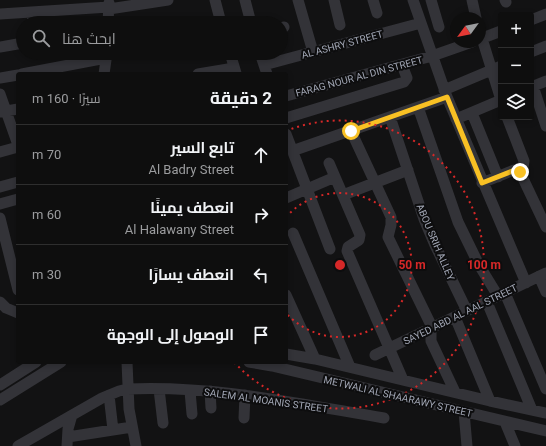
<!DOCTYPE html>
<html lang="ar">
<head>
<meta charset="utf-8">
<style>
	:root { --surface:#0e0e0e; --page:#1c1c1c; --text:#f1f3f6; --muted:#9b9c9e; --line:#2e2e2e }
	body { margin:0; font-family:Roboto,Cairo,sans-serif; background:var(--page); color:var(--text); direction:rtl }
	.controls { position:absolute; right:12px; top:12px; display:grid; overflow:hidden; border-radius:4px; box-shadow:0 2px 6px #0003 }
	.controls button { width:36px; height:36px; display:grid; place-items:center; padding:0; border:0; border-bottom:1px solid var(--line); background:var(--surface); color:var(--text); font:20px sans-serif }
	.compass { position:absolute; left:450px; top:12px; width:36px; height:36px; border-radius:50%; background:var(--surface); box-shadow:0 2px 6px #0003; rotate:237deg }
	.stop { position:absolute; width:12px; height:12px; margin:-9px; border:3px solid #f9c124; border-radius:50%; background:#fff }
	.stop.end { background:#f9c124; border-color:#fff; box-shadow:0 1px 4px #0008 }
	.list { margin:0; padding:0; list-style:none }
	h2 { display:flex; justify-content:space-between; align-items:center; height:52px; margin:0; padding:0 16px; font-size:17px }
	h2 small { font-size:13px; font-weight:400; color:var(--muted) }
	.list li { display:grid; grid-template-columns:26px 1fr auto; gap:12px; align-items:center; box-sizing:border-box; height:60px; padding:0 16px; border-top:1px solid var(--line) }
	.list b { display:block; font-size:15px; white-space:nowrap }
	.list p { margin:0; font-size:13px; white-space:nowrap; color:var(--muted) }
	.list em { font-size:13px; font-style:normal; color:var(--muted) }
	.icon { flex:none; width:22px; height:22px; fill:none; stroke:currentColor; stroke-width:2; stroke-linecap:round; stroke-linejoin:round }
	.map { position:relative; flex:none; width:546px; height:446px; overflow:hidden; direction:ltr }
	.search { position:absolute; background:var(--surface); box-shadow:0 2px 6px #0003; left:16px; top:16px; width:272px; height:44px; display:flex; align-items:center; gap:10px; box-sizing:border-box; padding:0 14px; border-radius:22px; color:var(--muted); font-size:15px }
	.panel { position:absolute; background:var(--surface); box-shadow:0 2px 6px #0003; left:16px; top:72px; width:272px; height:292px; border-radius:4px; direction:rtl }
	.map>svg:first-child { display:block }
</style>
</head>
<body>
<div class="map">
<svg width="546" height="446" viewBox="0 0 546 446">
	<rect width="100%" height="100%" fill="#121213"/>
	<g fill="none" stroke-linecap="round" stroke-linejoin="round">
		<!-- minor -->
		<path stroke="#333338" stroke-width="11" d="M 215,0 L 221,23
			M 245,0 L 251,23
			M 298,0 L 313,52
			M 334,0 L 340,25
			M 373,0 L 377,13
			M 413,0 L 447,97 L 526,283
			M 431,0 L 439,27
			M 472,0 L 476,18
			M 505,0 L 506,2
			M 109,9 L 168,0
			M 32,12 L 33,23
			M 0,14 L 109,7
			M 531,20 L 546,14
			M 108,23 L 109,3
			M 281,28 L 284,27
			M 480,32 L 501,100
			M 480,39 L 501,31
			M 0,47 L 23,43
			M 531,52 L 546,46
			M 230,53 L 236,73
			M 260,53 L 267,74
			M 264,65 L 421,23
			M 22,74 L 106,58
			M 104,74 L 107,53
			M 198,74 L 234,68
			M 0,78 L 18,75
			M 533,86 L 546,126
			M 531,87 L 546,81
			M 444,90 L 501,66
			M 0,94 L 18,145
			M 286,96 L 432,56 L 472,42
			M 418,107 L 458,222 L 479,265 L 498,296
			M 0,112 L 18,109
			M 472,113 L 498,177
			M 390,117 L 424,219 L 435,245 L 467,311
			M 507,117 L 524,161 L 523,167 L 519,170
			M 286,118 L 404,82 L 407,78 L 402,65
			M 456,119 L 501,100
			M 351,131 L 391,217 L 391,225 L 388,237 L 431,325 L 431,341 L 455,392
			M 286,134 L 330,249
			M 292,151 L 447,97
			M 0,152 L 18,147
			M 329,163 L 360,235 L 359,240 L 348,247 L 347,251 L 403,380
			M 482,183 L 514,170 L 519,170 L 546,227
			M 0,187 L 18,182
			M 343,195 L 408,170
			M 286,198 L 335,177
			M 0,204 L 18,199
			M 0,218 L 18,290
			M 293,233 L 350,367
			M 539,276 L 546,292
			M 505,293 L 546,389
			M 286,295 L 315,359
			M 0,302 L 6,308 L 18,313
			M 487,302 L 532,410
			M 455,317 L 490,401
			M 286,354 L 315,359 L 490,401 L 546,413
			M 375,355 L 546,273
			M 127,362 L 129,409 L 136,446
			M 249,362 L 272,366 L 546,431
			M 0,385 L 36,362
			M 159,389 L 163,423
			M 190,391 L 192,414
			M 210,391 L 211,408
			M 109,395 L 113,430
			M 0,400 L 61,362
			M 464,412 L 467,446
			M 244,418 L 245,395
			M 505,422 L 515,446
			M 68,437 L 132,427
			M 18,446 L 102,398 L 119,391 L 127,389 C 214,385 300,404 384,418
			M 67,446 L 68,429 L 72,415"/>
	</g>
	<g fill="none" stroke-linecap="round" stroke-linejoin="round">
		<!-- route -->
		<path stroke="#f9c124" stroke-width="5" d="M 351,131 L 447,97 L 482,183 L 515,170 L 519,170 L 520,172"/>
	</g>
	<!-- distance rings -->
	<g fill="none" stroke="#d62828" stroke-width="2" stroke-dasharray="2 4">
		<path d="M286 217A72 72 0 1 1 286 313"/>
		<path d="M286 131A144 144 0 1 1 234 362"/>
	</g>
	<g text-anchor="middle" stroke-width="4" stroke-linejoin="round" paint-order="stroke">
		<!-- street labels -->
		<g font-size="10" fill="#a2a7b5" stroke="#0d0d0e">
			<text transform="translate(342 44) rotate(-15)" y="4">AL ASHRY STREET</text>
			<text transform="translate(359 76) rotate(-15)" y="4">FARAG NOUR AL DIN STREET</text>
			<text transform="translate(436 242) rotate(67)" y="4">ABOU SRIH ALLEY</text>
			<text transform="translate(460 314) rotate(-26)" y="4">SAYED ABD AL AAL STREET</text>
			<text transform="translate(398 396) rotate(13)" y="4">METWALI AL SHAARAWY STREET</text>
			<text transform="translate(266 400) rotate(8)" y="4">SALEM AL MOANIS STREET</text>
		</g>
	</g>
	<circle cx="340" cy="265" r="6" fill="#d62828" stroke="#0d0d0e" stroke-width="2"/>
	<g font-size="12" text-anchor="middle" font-weight="bold" fill="#d62828" stroke="#0d0d0e" stroke-width="4" stroke-linejoin="round" paint-order="stroke">
		<text x="412" y="269">50 m</text>
		<text x="484" y="269">100 m</text>
	</g>
</svg>
<div class="controls">
<button>+</button>
<button>−</button>
<button><svg class="icon" aria-label="layers" viewBox="0 0 24 24"><path d="M12 4l9 5-9 5-9-5zM3 14l9 5 9-5"/></svg></button>
</div>
<svg class="compass" viewBox="-18 -18 36 36"><path d="M0-13l5 13h-10z" fill="#e53935"/><path d="M0 13l5-13h-10z" fill="#9b9c9e"/></svg>
<div class="stop" style="left:351px;top:131px"></div>
<div class="stop end" style="left:520px;top:172px"></div>
<div class="search"><svg class="icon" aria-label="search" viewBox="0 0 24 24"><circle cx="10" cy="10" r="6"/><path d="M15 15l6 6"/></svg>ابحث هنا</div>
<section class="panel">
<h2>2 دقيقة<small>سيرًا · 160 m</small></h2>
<ul class="list">
<li><svg class="icon" aria-label="ahead" viewBox="0 0 24 24"><path d="M12 20V5M6 11l6-6 6 6"/></svg><div><b>تابع السير</b><p>Al Badry Street</p></div><em>70 m</em></li>
<li><svg class="icon" aria-label="right" viewBox="0 0 24 24"><path d="M7 20v-9h11M14 6l5 5-5 5"/></svg><div><b>انعطف يمينًا</b><p>Al Halawany Street</p></div><em>60 m</em></li>
<li><svg class="icon" aria-label="left" viewBox="0 0 24 24"><path d="M17 20v-9H6M10 6l-5 5 5 5"/></svg><div><b>انعطف يسارًا</b></div><em>30 m</em></li>
<li><svg class="icon" aria-label="arrive" viewBox="0 0 24 24"><path d="M6 21V4h12l-3 4 3 4H6"/></svg><div><b>الوصول إلى الوجهة</b></div></li>
</ul>
</section>
</div>
</body>
</html>
